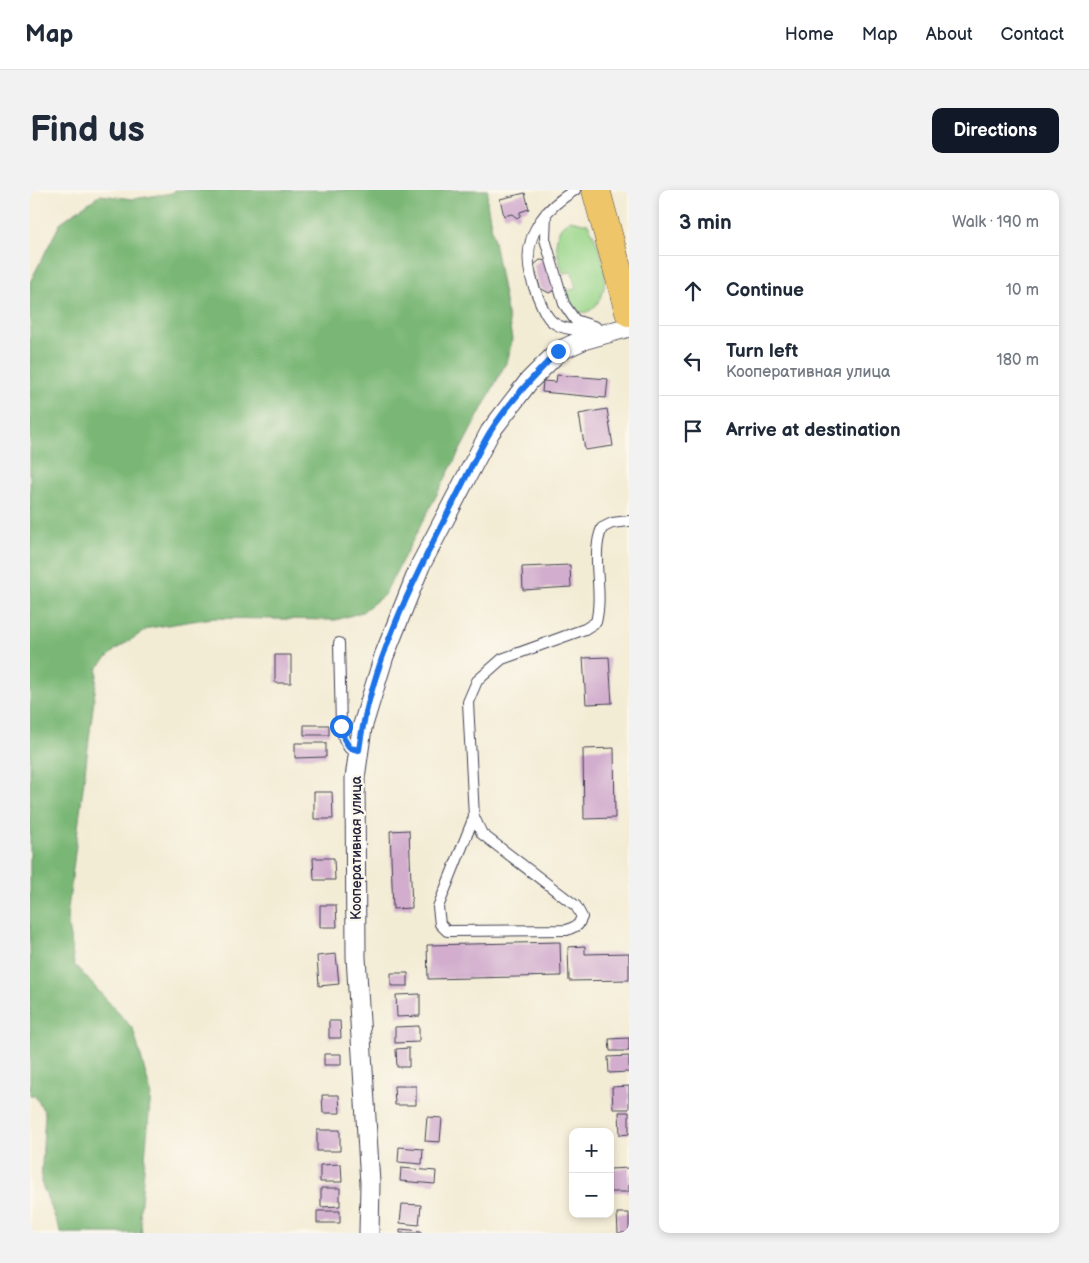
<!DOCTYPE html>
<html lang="en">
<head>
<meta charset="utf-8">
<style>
	:root { --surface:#fff; --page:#f2f2f3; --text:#1f2937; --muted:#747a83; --line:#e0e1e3; --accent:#111827 }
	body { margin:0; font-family:"Balsamiq Sans",sans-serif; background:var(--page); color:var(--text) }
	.controls { position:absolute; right:15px; bottom:15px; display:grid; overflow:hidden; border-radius:10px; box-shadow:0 2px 8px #0003 }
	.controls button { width:45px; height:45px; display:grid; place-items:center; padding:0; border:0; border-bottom:1px solid var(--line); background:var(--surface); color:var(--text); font:25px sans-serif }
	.stop { position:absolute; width:15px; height:15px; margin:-11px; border:4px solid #1a73e8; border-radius:50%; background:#fff }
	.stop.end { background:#1a73e8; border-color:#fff; box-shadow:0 1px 5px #0008 }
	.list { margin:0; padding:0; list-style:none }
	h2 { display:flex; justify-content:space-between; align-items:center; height:65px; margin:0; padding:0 20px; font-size:21px }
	h2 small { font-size:16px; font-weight:400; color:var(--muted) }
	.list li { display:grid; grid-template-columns:32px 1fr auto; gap:15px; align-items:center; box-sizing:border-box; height:70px; padding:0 20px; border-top:1px solid var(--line) }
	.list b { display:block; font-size:19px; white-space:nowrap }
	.list p { margin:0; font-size:16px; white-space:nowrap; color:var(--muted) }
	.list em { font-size:16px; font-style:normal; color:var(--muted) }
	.icon { flex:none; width:28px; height:28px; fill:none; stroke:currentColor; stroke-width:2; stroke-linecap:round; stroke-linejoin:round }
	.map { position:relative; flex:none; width:599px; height:1043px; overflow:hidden; border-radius:10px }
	header { display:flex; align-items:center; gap:30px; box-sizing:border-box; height:70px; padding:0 25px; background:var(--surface); border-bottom:1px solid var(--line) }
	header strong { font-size:24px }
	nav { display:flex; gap:28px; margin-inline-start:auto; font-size:18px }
	.intro { display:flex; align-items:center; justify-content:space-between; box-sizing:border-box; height:120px; padding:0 30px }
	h1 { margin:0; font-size:35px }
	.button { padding:12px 22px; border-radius:10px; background:var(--accent); color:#fff; font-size:18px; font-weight:700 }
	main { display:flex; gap:30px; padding:0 30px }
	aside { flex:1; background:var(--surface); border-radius:10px; box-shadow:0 2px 8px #0003 }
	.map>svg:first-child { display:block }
</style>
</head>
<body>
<header>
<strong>Map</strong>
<nav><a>Home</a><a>Map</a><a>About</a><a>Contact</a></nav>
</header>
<div class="intro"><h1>Find us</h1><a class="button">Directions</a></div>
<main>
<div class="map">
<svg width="599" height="1043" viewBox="0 0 599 1043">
	<rect width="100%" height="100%" fill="#fbf7ec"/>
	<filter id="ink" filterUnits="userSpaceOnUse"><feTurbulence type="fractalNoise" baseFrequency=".02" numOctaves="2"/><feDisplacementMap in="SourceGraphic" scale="10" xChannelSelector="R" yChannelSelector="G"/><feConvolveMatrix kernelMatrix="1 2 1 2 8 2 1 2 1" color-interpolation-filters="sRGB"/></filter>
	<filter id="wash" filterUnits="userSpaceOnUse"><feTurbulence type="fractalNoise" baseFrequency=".0096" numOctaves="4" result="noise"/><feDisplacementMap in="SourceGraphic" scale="20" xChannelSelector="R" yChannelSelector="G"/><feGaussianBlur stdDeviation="1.12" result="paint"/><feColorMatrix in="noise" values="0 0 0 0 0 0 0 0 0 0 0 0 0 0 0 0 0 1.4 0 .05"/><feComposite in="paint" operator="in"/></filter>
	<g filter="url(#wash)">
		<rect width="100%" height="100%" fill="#f3ecd5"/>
		<!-- green -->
		<path fill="#99d68a" stroke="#5e7c62" d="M 540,30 L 558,34 C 566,48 574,69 575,86 C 576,116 547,143 537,100 L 546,99 L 542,82 L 533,83 C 528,64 518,42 540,30 Z"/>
		<!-- forest -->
		<path fill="#7ab776" stroke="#4e6c58" d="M 145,0 L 458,0 L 457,13 L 482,149 L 478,169 L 354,405 L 332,422 L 306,430 L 182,428 L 119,438 L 85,460 L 68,477 L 37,727 L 44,774 L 103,839 L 121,903 L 110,1022 L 112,1043 L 31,1043 L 11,992 L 15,923 L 5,906 L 0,905 L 0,92 L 31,32 L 70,5 L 103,9 L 142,3 Z"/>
		<g id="blocks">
			<!-- building -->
			<path fill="#d2adce" d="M 495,3 L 499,19 L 490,22 L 490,26 L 487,28 L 482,24 L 474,26 L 470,9 Z
				M 510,70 L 518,71 L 526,99 L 519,103 L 510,98 L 505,80 L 504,75 Z
				M 527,185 L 578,189 L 576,208 L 512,202 L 513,191 L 526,192 Z
				M 577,219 L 583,256 L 555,260 L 549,224 Z
				M 540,375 L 541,397 L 493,400 L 492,377 Z
				M 245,465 L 261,465 L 261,493 L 245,493 Z
				M 579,467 L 582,513 L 556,514 L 553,468 Z
				M 274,535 L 299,535 L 299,545 L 274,545 Z
				M 265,553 L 296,553 L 296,567 L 265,568 Z
				M 584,558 L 585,628 L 554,629 L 553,559 Z
				M 284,602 L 302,602 L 303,629 L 284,629 Z
				M 379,640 L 382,718 L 363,719 L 360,641 Z
				M 283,668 L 304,668 L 305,690 L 284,690 Z
				M 290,715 L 306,715 L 307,737 L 290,737 Z
				M 530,752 L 531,786 L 398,789 L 397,755 Z
				M 555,756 L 555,764 L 599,763 L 599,790 L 539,791 L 538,757 Z
				M 306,764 L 309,794 L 289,796 L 287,766 Z
				M 361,783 L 378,783 L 378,796 L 361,796 Z
				M 390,804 L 390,826 L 367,827 L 366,805 Z
				M 299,831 L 310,831 L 311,848 L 299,848 Z
				M 389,836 L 389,852 L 365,853 L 365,837 Z
				M 599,848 L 599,861 L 580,861 L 579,849 Z
				M 379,858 L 379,877 L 367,877 L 366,859 Z
				M 294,864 L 311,864 L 311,875 L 294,875 Z
				M 599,866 L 599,882 L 579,883 L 578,867 Z
				M 364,896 L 386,896 L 386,915 L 365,915 Z
				M 599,896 L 599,919 L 583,919 L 582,897 Z
				M 292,905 L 309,905 L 310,923 L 293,923 Z
				M 589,922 L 599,922 L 599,944 L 590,945 Z
				M 397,927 L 412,928 L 410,952 L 395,951 Z
				M 287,940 L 310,940 L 310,961 L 287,961 Z
				M 369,957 L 393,959 L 392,974 L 368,972 Z
				M 311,974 L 312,992 L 290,992 L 290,975 Z
				M 371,978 L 406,981 L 405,994 L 370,991 Z
				M 599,978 L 599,1002 L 580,1002 L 580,979 Z
				M 291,998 L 310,998 L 310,1016 L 291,1017 Z
				M 372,1014 L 391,1015 L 389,1035 L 370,1033 Z
				M 287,1021 L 310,1021 L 310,1033 L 287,1033 Z
				M 587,1023 L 599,1023 L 599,1043 L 588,1043 Z
				M 370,1039 L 391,1041 L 391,1043 L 370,1043 Z"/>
		</g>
	</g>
	<g filter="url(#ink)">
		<use href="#blocks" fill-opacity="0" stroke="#414052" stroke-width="1"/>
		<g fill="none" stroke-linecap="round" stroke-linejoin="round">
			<defs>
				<path id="service" d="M 545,0 C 502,26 487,61 508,107 C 512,116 516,128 524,133 C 536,141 552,140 566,141
					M 516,23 L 515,49 L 534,114 L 545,130 L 566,137
					M 309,453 L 311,536 L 314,549 L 319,558 L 329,560
					M 444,627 L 408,717 L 410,734 L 417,741 L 537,740 L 548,735 L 552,727 L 546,716 L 452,644 L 444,627 L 438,512 L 447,491 L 472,469 L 555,439 L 566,432 C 574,400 560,365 572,338 L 582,333 L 599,331"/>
				<path id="minor" d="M 339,1043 L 340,993 L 326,767 L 325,588 L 332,538 L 354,466 L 390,376 L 460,242 L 499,191 L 529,161 L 553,150 L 599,137"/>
				<path id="primary" d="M 566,0 L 599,122"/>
			</defs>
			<!-- service casing -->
			<use href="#service" stroke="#414052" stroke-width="12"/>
			<!-- minor casing -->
			<use href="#minor" stroke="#414052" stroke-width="21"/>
			<!-- primary casing -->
			<use href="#primary" stroke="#414052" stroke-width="29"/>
			<!-- service -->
			<use href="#service" stroke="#fff" stroke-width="10"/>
			<!-- minor -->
			<use href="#minor" stroke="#fff" stroke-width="19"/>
			<!-- primary -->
			<use href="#primary" stroke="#eec569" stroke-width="28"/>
		</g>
	</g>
	<g fill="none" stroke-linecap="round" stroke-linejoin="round" filter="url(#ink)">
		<!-- route -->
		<path stroke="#1a73e8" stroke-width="6" d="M 311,536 L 314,549 L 320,558 L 329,560 C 340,476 384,388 423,313 C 435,290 446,265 460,242 C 479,212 504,186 528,161"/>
	</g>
	<g text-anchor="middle" stroke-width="5" stroke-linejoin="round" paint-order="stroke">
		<!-- street labels -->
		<g font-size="14" fill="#22223b" stroke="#fbf7ec">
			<text transform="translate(326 658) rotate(-90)" y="5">Кооперативная улица</text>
		</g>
	</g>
</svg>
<div class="controls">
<button>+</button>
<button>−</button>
</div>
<div class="stop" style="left:311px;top:536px"></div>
<div class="stop end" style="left:528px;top:161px"></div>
</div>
<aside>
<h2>3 min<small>Walk · 190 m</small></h2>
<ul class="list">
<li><svg class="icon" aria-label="ahead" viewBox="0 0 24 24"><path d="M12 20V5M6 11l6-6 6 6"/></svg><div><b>Continue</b></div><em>10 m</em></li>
<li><svg class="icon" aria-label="left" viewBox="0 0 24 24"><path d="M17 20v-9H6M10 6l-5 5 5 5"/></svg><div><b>Turn left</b><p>Кооперативная улица</p></div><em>180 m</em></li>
<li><svg class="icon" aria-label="arrive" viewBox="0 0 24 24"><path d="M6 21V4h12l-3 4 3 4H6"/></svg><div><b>Arrive at destination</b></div></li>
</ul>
</aside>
</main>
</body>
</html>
